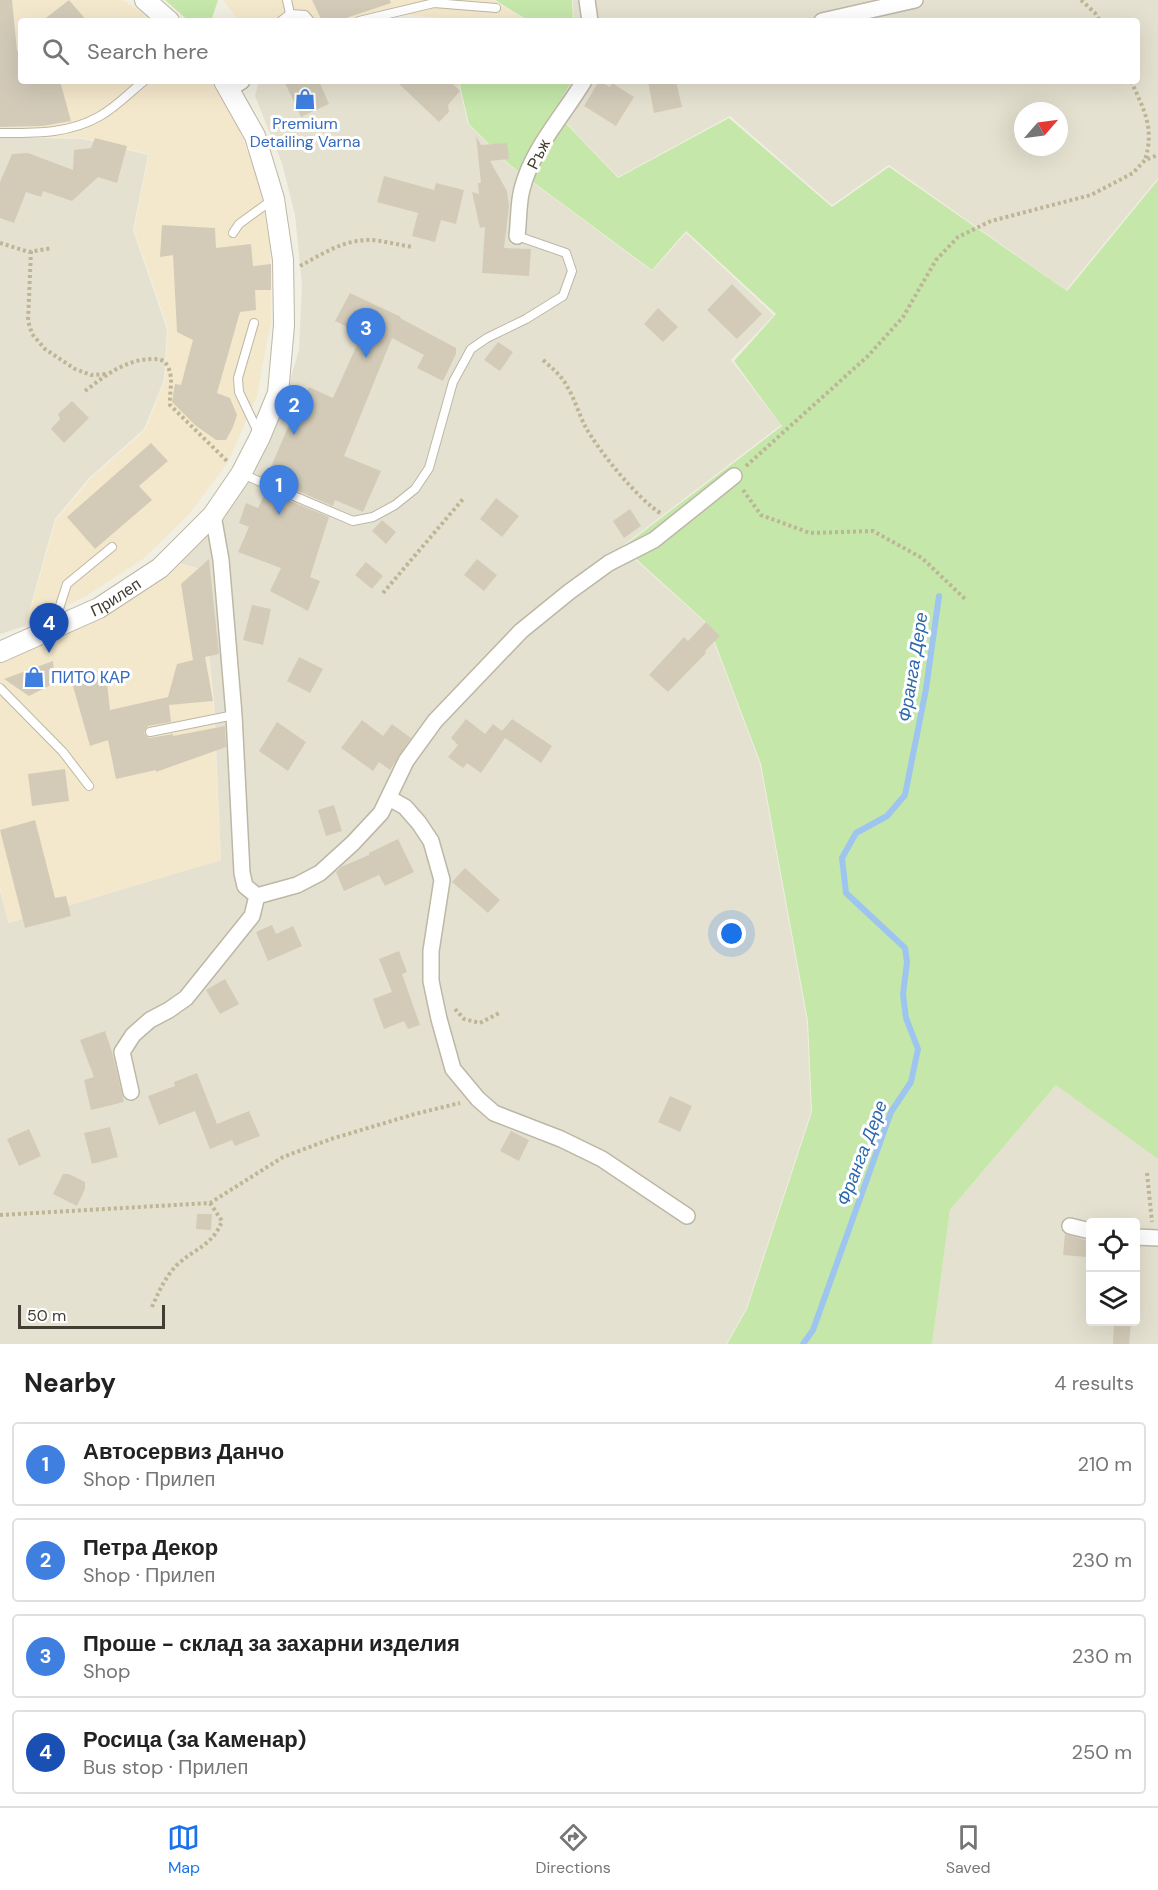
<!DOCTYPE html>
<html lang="en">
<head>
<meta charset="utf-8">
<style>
	:root { --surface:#fff; --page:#f6f6f6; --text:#222; --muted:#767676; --line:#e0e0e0; --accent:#1a73e8 }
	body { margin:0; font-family:"DM Sans",sans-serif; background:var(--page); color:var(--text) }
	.controls { position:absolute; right:18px; bottom:18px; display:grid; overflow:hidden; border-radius:6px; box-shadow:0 6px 24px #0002 }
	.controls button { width:54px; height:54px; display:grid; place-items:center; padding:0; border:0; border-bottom:2px solid var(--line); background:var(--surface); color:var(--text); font:30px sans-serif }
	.compass { position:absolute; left:1014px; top:102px; width:54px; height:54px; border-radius:50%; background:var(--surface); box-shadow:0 6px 24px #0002; rotate:62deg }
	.scale { position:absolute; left:18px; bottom:15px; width:147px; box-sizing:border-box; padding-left:6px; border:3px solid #433e33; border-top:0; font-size:16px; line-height:21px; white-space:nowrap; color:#433e33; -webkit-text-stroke:4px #fff; paint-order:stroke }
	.you { position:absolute; left:732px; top:934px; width:21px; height:21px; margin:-15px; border:4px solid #fff; border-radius:50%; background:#1a73e8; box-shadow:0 0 0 9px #1a73e833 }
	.badge { display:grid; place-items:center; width:39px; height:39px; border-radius:50%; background:var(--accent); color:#fff; font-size:20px; font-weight:700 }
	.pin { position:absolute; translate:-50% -50px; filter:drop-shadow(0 2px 3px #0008) }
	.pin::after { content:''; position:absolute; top:32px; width:21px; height:18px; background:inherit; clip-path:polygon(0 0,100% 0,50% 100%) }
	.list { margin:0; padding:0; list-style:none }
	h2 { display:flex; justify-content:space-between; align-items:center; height:78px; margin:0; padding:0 24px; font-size:26px }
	h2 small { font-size:20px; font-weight:400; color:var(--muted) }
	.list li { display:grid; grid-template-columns:39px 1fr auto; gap:18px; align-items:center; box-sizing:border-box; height:84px; margin:0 12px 12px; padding:0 12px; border:2px solid var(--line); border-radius:6px }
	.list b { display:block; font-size:22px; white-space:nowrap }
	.list p { margin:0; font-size:20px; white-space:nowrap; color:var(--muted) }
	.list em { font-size:20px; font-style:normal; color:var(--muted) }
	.icon { flex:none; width:33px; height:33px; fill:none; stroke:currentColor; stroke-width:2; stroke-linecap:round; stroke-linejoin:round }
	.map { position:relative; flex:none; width:1158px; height:1344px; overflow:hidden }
	.search { position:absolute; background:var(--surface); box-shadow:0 6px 24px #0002; left:18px; right:18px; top:18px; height:66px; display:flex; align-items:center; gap:15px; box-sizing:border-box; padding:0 21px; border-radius:6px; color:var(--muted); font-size:22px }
	.sheet { height:462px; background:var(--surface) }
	nav { display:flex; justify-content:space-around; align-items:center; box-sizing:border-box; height:84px; border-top:2px solid var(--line); background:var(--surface); font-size:16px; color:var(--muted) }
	nav a { display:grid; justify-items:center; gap:3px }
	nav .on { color:var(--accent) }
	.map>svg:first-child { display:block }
</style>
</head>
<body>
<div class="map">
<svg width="1158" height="1344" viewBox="0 0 1158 1344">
	<rect width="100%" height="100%" fill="#f1eee2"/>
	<!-- residential -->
	<path fill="#e5e1d0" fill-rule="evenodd" d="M 573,0 L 1158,0 L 1158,178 L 1066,290 L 889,165 L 832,205 L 730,116 L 618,177 L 555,111 L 573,81 L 1137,81 L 1137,21 L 574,21 ZM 1023,111 L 1059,111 L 1059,147 L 1023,147 Z
		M 262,81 L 458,81 L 468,124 L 509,165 L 652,271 L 686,233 L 774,315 L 731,360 L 781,425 L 621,547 L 707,624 L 760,764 L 807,1021 L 811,1112 L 746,1309 L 726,1344 L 0,1344 L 0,891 L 9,923 L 221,860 L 214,701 L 200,569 L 179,563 L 228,511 L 255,467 L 281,411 L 299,350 L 302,284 L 295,215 L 282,163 L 255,96 L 258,84 Z
		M 0,137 L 83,139 L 148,155 L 133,230 L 167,329 L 164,380 L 144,429 L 89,478 L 55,519 L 25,626 L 0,634 Z
		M 1057,1084 L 1158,1159 L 1158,1344 L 932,1344 L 950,1210 ZM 1090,1222 L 1136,1222 L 1136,1322 L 1090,1322 Z"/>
	<!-- commercial -->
	<path fill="#f4e8cc" d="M 0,0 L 123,0 L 147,16 L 153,21 L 21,21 L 21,81 L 210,81 L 231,110 L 258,177 L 270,243 L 271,322 L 257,396 L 228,462 L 189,514 L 143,559 L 86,596 L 26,625 L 56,520 L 90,479 L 145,430 L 165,380 L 168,328 L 134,230 L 149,154 L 82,138 L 0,136 Z
		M 223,0 L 493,0 L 528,21 L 470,21 L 403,14 L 383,21 L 239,21 Z
		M 179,564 L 200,569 L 213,701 L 221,860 L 8,923 L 0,889 L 0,663 L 65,636 L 124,602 Z"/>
	<!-- green -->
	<path fill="#c5e7aa" d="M 165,0 L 218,0 L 211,21 L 189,21 Z
		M 495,0 L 572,0 L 573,21 L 529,21 Z
		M 459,81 L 572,81 L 554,111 L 618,178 L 729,118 L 832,207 L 889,167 L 1067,291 L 1158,180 L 1158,1159 L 1056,1085 L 950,1210 L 932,1344 L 727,1344 L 747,1309 L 812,1112 L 808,1021 L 761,764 L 708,624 L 623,547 L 782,426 L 734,361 L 776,314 L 686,231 L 652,270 L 510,165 L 469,124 Z"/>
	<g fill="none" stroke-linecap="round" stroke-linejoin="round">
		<!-- stream -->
		<path stroke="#9dc5f0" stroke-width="6" d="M 803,1344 L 813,1330 L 891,1112 L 911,1082 L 918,1049 L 906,1018 L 903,994 L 907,962 L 905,948 L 846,893 L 842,858 L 856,833 L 887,816 L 905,795 L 926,689 L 939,596"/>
	</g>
	<!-- building -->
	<path fill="#d3cbb8" d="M 0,0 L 12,0 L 17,51 L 21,50 L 21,81 L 60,81 L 71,121 L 43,126 L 0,127 Z
		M 69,0 L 87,21 L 42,21 Z
		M 312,0 L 390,0 L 391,3 L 337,21 L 322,21 Z
		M 284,81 L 319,81 L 329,104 L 301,117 Z
		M 396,81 L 450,81 L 460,91 L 448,105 L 449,112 L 439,122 Z
		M 599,81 L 610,87 L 612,83 L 634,97 L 616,126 L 584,106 Z
		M 648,81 L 676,81 L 682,107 L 654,113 Z
		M 476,136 L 481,145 L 507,143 L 509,159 L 490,161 L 507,191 L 509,206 L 504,248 L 531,249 L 529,276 L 482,273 L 485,227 L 480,228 L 472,192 L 479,194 L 478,183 L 481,183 Z
		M 95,138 L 127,146 L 117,183 L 98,177 L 72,201 L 43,191 L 41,197 L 26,192 L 14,223 L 0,218 L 0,182 L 12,154 L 28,153 L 73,170 L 74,150 L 91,148 Z
		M 384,176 L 434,190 L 436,183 L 464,190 L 456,224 L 441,220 L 435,242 L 412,236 L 418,213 L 377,202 Z
		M 162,225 L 215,228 L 216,248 L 251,244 L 253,266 L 271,264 L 271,290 L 255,290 L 256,310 L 240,312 L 217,393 L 230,398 L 237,415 L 233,427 L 226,440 L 216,440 L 195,425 L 172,402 L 175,384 L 181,385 L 193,340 L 177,332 L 173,255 L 160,257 Z
		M 732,284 L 762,314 L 737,339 L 707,310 Z
		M 350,293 L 401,317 L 400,318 L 456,348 L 456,354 L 443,381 L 417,368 L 424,355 L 392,338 L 344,456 L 381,471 L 363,512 L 335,500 L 333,506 L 272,480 L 275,474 L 269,471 L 290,423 L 293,425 L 309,387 L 333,398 L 362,334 L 335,321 Z
		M 658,308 L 678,327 L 663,342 L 644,324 Z
		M 498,342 L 513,352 L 500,371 L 484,360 Z
		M 72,401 L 89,418 L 64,443 L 51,429 L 60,419 L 58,414 Z
		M 151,443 L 168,461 L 139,486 L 152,500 L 95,549 L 67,517 Z
		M 266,491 L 329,517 L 310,577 L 320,581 L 308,611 L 270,591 L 281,568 L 238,552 L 249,527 L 239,523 L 246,503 L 258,508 Z
		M 496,498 L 519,516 L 502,537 L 480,519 Z
		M 630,509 L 641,526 L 624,538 L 613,521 Z
		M 382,520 L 396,532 L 386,544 L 372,531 Z
		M 209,559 L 219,654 L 205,657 L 213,701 L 169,705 L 171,722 L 148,726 L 144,733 L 149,738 L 173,734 L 173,736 L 225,726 L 226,747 L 156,772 L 156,770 L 116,779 L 108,740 L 90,746 L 71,679 L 106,674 L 110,710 L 168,697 L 177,664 L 193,660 L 181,584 Z
		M 477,559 L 497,575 L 484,591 L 464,575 Z
		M 366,562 L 383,576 L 372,589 L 355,575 Z
		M 252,605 L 271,609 L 263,645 L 243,640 Z
		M 706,622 L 720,636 L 705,651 L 706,653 L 668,692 L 649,675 L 684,637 L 688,641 Z
		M 299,657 L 323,669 L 310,693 L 287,681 Z
		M 53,661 L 55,683 L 29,696 L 4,679 Z
		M 466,719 L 485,734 L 493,724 L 502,731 L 512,719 L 552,746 L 541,763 L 505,738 L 481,773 L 467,763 L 463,768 L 448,757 L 458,745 L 451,738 Z
		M 362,720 L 383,736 L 392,724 L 411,738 L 390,770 L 379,762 L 373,771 L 341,748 Z
		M 277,722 L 306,742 L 288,771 L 259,751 Z
		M 65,769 L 69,801 L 32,806 L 28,774 Z
		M 334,805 L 342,831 L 326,836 L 318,810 Z
		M 35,820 L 55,898 L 66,896 L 71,916 L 25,928 L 0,830 Z
		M 398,839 L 414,872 L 385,886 L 379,875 L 344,891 L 336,872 L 341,867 L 369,855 L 369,853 Z
		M 465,868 L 500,900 L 488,913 L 452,882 Z
		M 272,925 L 276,934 L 293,926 L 302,946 L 268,961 L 256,932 Z
		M 399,951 L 407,972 L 402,974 L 420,1025 L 408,1029 L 404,1021 L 384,1029 L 373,999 L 392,992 L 379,959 Z
		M 225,979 L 239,1004 L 220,1014 L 206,990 Z
		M 105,1031 L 112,1052 L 124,1102 L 91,1110 L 84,1080 L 94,1077 L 80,1040 Z
		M 197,1073 L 217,1124 L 249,1111 L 260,1136 L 235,1146 L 232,1140 L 210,1149 L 195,1111 L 159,1125 L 148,1096 L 175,1086 L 174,1082 Z
		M 670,1096 L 692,1106 L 680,1132 L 658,1122 Z
		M 110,1127 L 118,1157 L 92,1164 L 84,1133 Z
		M 29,1129 L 41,1156 L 19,1166 L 7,1139 Z
		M 511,1131 L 529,1140 L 519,1161 L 500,1151 Z
		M 63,1174 L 69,1174 L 85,1182 L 85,1189 L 77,1206 L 53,1194 Z
		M 197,1214 L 212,1214 L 211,1230 L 196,1229 Z
		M 1065,1234 L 1088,1241 L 1087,1257 L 1063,1255 Z
		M 1114,1322 L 1131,1322 L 1129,1344 L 1113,1344 Z"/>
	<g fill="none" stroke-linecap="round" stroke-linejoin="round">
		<defs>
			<path id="service" d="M 287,0 L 290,14
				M 281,21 L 290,14 L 305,15 L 310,21
				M 359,21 L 434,3 L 496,8
				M 0,133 C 35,133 69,134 100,116 C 116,107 130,92 144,81
				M 233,233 L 239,224 L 272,200
				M 254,323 L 238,378 L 239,392 L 259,434
				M 242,474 L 353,521 L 373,517 L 395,505 L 415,489 L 429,468 L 453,382 L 471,349 L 487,338 L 526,319 L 563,296 L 572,271 L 566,253 L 517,236
				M 54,624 L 67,584 L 112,547
				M 0,688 L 63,752 L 89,786
				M 150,732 L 234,715"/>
			<path id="minor" d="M 587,0 L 590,21
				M 822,21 L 915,0
				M 229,89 L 242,81
				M 517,236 C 519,221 518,204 522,189 C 532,149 563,116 584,81
				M 213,515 L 221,560 L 234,715 L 242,873 L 245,886 L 257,896 L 297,885 L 320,873 L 353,843 L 381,813 L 406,761 L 435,721 L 521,631 L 569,592 L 609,563 L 654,540 L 734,476
				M 389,798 L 405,807 L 419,823 L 431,841 L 442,880 L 431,951 L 431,981 L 439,1019 L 453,1069 L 478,1099 L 494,1113 L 561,1139 L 602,1159 L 687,1216
				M 131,1092 L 122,1052 L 133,1035 L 150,1020 L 169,1010 L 186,998 L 252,916 L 257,896
				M 1070,1226 L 1090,1231
				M 1136,1237 L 1158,1238"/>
			<g id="tertiary">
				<path d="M 145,0 L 169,21"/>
				<path id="s1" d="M 0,652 L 99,608 L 160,568 L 213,515 L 241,474 L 260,437 L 278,393 L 284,325 L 283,260 L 274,199 L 255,136 L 224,81"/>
			</g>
		</defs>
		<!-- service casing -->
		<use href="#service" stroke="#bdb7a5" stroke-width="10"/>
		<!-- minor casing -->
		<use href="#minor" stroke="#bdb7a5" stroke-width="18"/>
		<!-- tertiary casing -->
		<use href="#tertiary" stroke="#bdb7a5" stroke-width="22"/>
		<!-- path -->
		<path stroke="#beb596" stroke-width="4" stroke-dasharray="3 3" stroke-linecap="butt" d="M 1081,0 L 1095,13 L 1100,21
			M 1131,81 C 1144,110 1155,128 1145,160
			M 0,243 L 29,252 L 52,248
			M 31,251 L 28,321 L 32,334 L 45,349 L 75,369 L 91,375 L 106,374
			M 300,266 C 322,254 345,239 371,240 C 385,241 399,245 413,247
			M 543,360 C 553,369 562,376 568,388 C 575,400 579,414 585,426 C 598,450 639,501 662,514
			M 85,391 C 106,375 126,359 153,359 C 160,359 165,360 168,367 C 174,379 169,392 170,405 L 227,461
			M 746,466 L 868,356 L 903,317 L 936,260 L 958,237 L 991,221 L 1091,195 L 1133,173 L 1145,160 L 1158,155
			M 743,490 L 761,515 L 810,533 L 873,531 L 922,558 L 965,599
			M 383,593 L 463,499
			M 455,1009 L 464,1019 L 480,1023 L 501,1012
			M 1147,1173 L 1152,1222
			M 0,1215 L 210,1203 L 283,1157 L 331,1139 L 415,1114 L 460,1103
			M 152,1307 C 159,1291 166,1275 179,1263 C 196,1248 213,1245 222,1221 L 210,1203"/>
		<!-- service -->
		<use href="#service" stroke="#fff" stroke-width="8"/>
		<!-- minor -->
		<use href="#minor" stroke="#fff" stroke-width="15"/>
		<!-- tertiary -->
		<use href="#tertiary" stroke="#fff" stroke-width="20"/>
	</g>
	<!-- icons -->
	<defs>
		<symbol id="shop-bare" viewBox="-9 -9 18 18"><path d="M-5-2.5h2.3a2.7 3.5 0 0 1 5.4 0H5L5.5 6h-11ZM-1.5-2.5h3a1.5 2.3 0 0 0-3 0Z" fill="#3f7fe0" stroke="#fff" stroke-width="2.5" paint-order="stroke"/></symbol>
	</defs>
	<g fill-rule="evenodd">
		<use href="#shop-bare" x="290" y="84" width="30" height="30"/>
		<use href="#shop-bare" x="19" y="662" width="30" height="30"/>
	</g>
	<g text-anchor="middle" stroke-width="6" stroke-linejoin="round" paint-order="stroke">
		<!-- shop labels -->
		<g font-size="16" fill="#366cbe" stroke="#fff">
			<text x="305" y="129">Premium<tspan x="305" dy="18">Detailing Varna</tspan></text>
			<text x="51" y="683" text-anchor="start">ПИТО КАР</text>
		</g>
		<!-- street labels -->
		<g font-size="16" fill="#433e33" stroke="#fff">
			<text transform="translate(538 154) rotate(-63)" y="6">Ръж</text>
			<text dy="6" stroke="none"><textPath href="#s1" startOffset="128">Прилеп</textPath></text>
		</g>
		<!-- water labels -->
		<g font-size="18" font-style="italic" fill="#2d69ae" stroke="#fff">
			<text transform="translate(913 667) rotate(-81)" y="6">Франга Дере</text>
			<text transform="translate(862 1153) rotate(-69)" y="6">Франга Дере</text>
		</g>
	</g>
</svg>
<div class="controls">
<button><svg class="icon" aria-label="locate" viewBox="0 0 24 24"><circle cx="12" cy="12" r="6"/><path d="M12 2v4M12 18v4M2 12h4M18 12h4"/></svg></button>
<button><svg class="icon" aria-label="layers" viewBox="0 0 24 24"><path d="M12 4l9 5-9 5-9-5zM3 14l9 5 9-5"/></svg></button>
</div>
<svg class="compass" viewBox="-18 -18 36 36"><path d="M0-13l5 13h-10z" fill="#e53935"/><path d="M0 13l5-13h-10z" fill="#767676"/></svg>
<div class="scale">50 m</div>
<div class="you"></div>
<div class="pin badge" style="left:279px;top:515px;background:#3f7fe0">1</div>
<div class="pin badge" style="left:294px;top:435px;background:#3f7fe0">2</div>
<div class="pin badge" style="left:366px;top:358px;background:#3f7fe0">3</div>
<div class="pin badge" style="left:49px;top:653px;background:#1a4fb4">4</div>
<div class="search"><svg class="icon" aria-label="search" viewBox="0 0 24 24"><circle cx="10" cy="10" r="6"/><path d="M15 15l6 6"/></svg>Search here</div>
</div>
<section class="sheet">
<h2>Nearby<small>4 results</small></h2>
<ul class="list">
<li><span class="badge" style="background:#3f7fe0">1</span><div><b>Автосервиз Данчо</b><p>Shop · Прилеп</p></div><em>210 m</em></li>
<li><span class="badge" style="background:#3f7fe0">2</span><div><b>Петра Декор</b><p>Shop · Прилеп</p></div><em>230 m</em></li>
<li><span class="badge" style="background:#3f7fe0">3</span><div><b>Проше - склад за захарни изделия</b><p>Shop</p></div><em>230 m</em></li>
<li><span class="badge" style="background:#1a4fb4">4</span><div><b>Росица (за Каменар)</b><p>Bus stop · Прилеп</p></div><em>250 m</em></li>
</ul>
</section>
<nav>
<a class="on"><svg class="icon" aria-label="map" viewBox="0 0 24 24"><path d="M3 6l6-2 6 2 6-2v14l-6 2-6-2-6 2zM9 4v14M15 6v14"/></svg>Map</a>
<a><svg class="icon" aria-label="directions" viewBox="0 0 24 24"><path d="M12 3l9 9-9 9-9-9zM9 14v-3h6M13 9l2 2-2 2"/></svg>Directions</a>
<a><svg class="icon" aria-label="saved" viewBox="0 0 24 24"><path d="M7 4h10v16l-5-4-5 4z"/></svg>Saved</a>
</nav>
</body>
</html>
